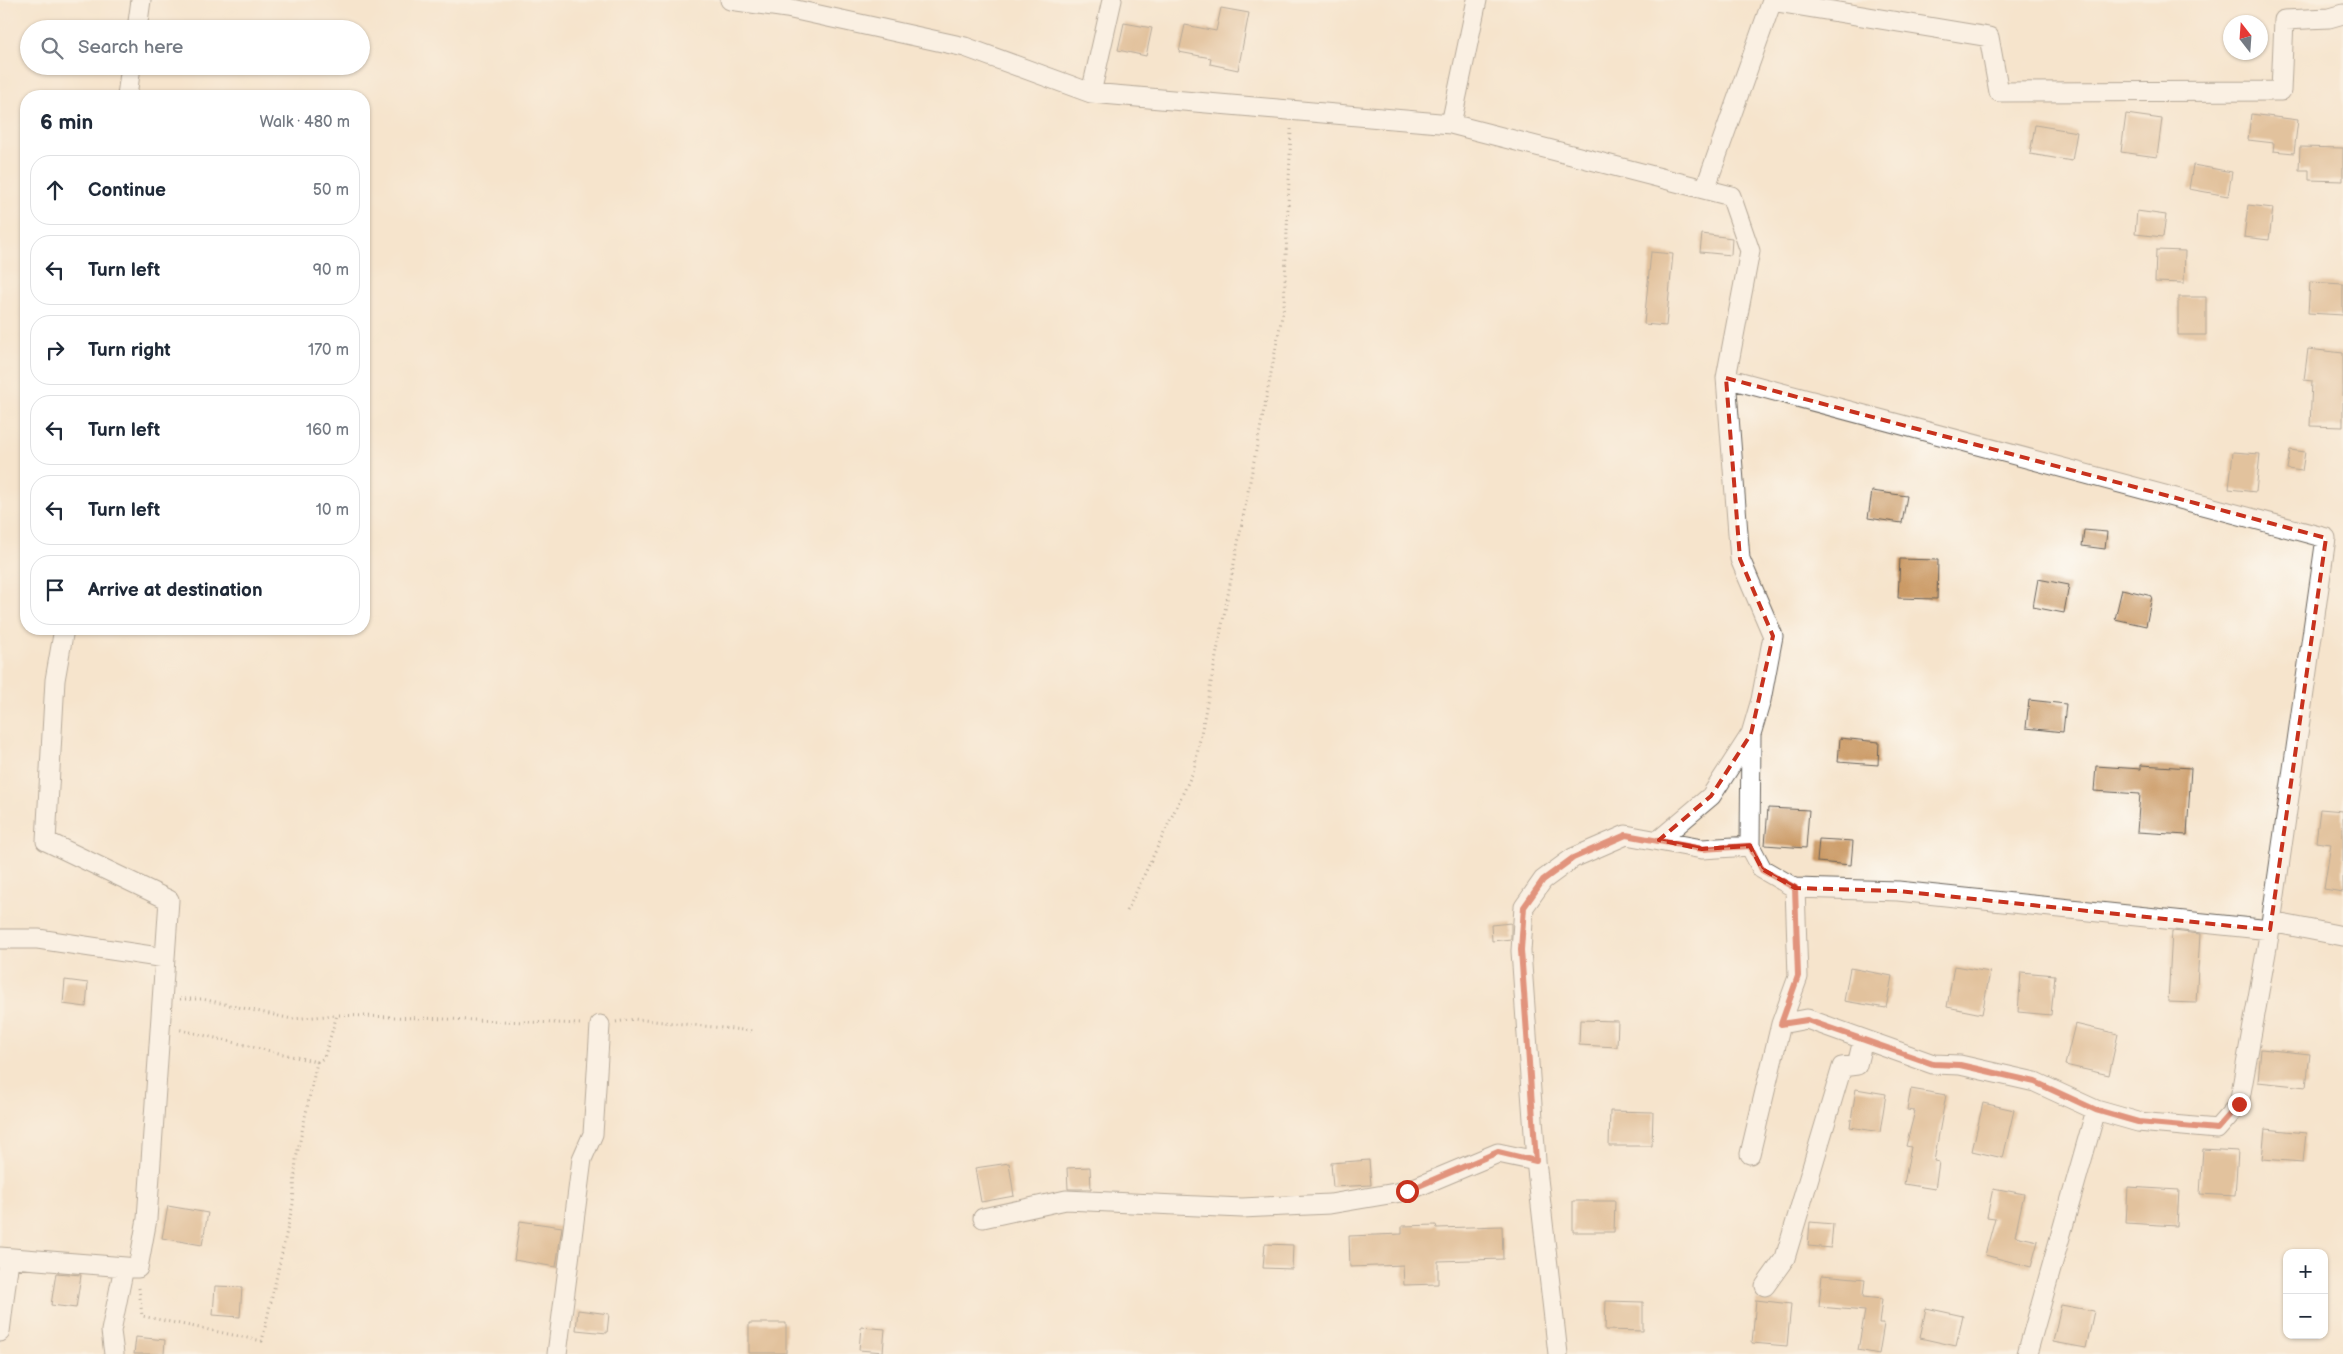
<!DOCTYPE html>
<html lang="en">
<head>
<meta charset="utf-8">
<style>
	:root { --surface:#fff; --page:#f6f6f7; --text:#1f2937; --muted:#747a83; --line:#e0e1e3 }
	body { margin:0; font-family:"Balsamiq Sans",sans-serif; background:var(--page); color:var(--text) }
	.controls { position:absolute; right:15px; bottom:15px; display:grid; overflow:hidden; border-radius:10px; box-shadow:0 1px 4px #0004 }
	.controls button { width:45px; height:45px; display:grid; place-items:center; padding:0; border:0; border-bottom:1px solid var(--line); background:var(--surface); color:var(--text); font:25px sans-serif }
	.compass { position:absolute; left:2223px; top:15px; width:45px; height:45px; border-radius:50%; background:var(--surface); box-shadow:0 1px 4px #0004; rotate:343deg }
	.stop { position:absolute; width:15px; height:15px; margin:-11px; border:4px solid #c8321e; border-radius:50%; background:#fff }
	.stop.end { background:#c8321e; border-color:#fff; box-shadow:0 1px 5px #0008 }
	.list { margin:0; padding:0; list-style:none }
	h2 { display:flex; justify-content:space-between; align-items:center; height:65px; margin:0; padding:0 20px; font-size:21px }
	h2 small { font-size:16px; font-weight:400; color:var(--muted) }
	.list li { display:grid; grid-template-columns:32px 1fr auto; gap:15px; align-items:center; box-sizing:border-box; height:70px; margin:0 10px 10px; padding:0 10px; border:1px solid var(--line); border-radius:20px }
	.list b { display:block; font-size:19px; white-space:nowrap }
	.list em { font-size:16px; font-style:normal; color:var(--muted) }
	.icon { flex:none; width:28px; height:28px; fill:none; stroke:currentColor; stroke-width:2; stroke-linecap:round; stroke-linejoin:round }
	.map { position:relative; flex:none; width:2343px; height:1354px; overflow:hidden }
	.search { position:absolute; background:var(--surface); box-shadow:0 1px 4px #0004; left:20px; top:20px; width:350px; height:55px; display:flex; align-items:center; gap:12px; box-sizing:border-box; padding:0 18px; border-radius:28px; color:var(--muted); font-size:19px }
	.panel { position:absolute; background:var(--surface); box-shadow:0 1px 4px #0004; left:20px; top:90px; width:350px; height:545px; border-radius:20px }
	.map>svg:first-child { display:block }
</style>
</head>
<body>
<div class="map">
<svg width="2343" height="1354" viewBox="0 0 2343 1354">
	<rect width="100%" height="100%" fill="#fdfcf7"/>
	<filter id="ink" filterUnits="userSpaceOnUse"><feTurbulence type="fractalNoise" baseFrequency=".02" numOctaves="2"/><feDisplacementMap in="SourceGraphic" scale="10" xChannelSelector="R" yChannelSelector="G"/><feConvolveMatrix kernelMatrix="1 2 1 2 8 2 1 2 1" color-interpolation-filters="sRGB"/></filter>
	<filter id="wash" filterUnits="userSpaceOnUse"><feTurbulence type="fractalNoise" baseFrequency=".0096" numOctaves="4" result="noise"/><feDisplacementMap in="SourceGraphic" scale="20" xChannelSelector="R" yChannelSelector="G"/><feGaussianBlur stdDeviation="1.12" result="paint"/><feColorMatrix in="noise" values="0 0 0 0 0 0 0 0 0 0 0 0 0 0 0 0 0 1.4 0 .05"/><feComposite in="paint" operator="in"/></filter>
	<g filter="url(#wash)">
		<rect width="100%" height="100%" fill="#f6e4cc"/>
		<g id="blocks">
			<!-- building -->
			<path fill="#cb9a65" d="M 1221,8 L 1249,13 L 1238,70 L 1210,64 L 1211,58 L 1179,52 L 1185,25 L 1216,31 Z
				M 1124,23 L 1152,28 L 1146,56 L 1118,50 Z
				M 2126,114 L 2162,119 L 2157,157 L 2121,152 Z
				M 2251,114 L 2298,120 L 2294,153 L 2273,151 L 2274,143 L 2248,140 Z
				M 2035,125 L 2077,132 L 2072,161 L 2030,154 Z
				M 2300,147 L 2343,148 L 2343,181 L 2309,180 L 2309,170 L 2299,170 Z
				M 2193,165 L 2232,172 L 2228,196 L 2189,189 Z
				M 2248,205 L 2273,208 L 2269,240 L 2244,237 Z
				M 2137,211 L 2166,215 L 2163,237 L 2135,234 Z
				M 1702,234 L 1732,238 L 1731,255 L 1700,252 Z
				M 2156,250 L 2185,251 L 2184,283 L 2155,282 Z
				M 1651,252 L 1673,254 L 1666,326 L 1644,324 Z
				M 2310,282 L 2343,284 L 2343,315 L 2308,313 Z
				M 2178,297 L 2206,297 L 2206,335 L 2178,335 Z
				M 2308,349 L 2343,353 L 2343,427 L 2310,426 L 2312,381 L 2304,380 Z
				M 2290,450 L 2305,452 L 2302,471 L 2287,469 Z
				M 2233,452 L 2260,454 L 2256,492 L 2229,489 Z
				M 1872,491 L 1907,496 L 1902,523 L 1868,518 Z
				M 2084,530 L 2107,532 L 2105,549 L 2082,546 Z
				M 1900,559 L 1938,560 L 1937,599 L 1898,598 Z
				M 2038,579 L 2069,585 L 2064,613 L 2033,607 Z
				M 2122,589 L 2152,596 L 2146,626 L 2115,619 Z
				M 2029,700 L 2066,704 L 2063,732 L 2026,728 Z
				M 1840,738 L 1879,742 L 1878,765 L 1838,762 Z
				M 2141,765 L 2191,768 L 2187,835 L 2137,832 L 2140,794 L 2094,791 L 2096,766 L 2141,769 Z
				M 1768,808 L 1809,810 L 1806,848 L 1765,845 Z
				M 2320,809 L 2343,811 L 2343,892 L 2324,889 L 2331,844 L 2316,842 Z
				M 1819,839 L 1853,841 L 1851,865 L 1817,862 Z
				M 1511,923 L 1511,939 L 1492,941 L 1491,925 Z
				M 2172,931 L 2200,934 L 2196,1003 L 2168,1002 Z
				M 1954,966 L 1990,972 L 1982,1014 L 1947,1007 Z
				M 1850,968 L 1892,976 L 1886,1008 L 1844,1001 Z
				M 2021,972 L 2055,975 L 2051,1015 L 2018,1012 Z
				M 65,980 L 88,983 L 86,1007 L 63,1004 Z
				M 1580,1020 L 1618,1021 L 1617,1047 L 1579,1045 Z
				M 2075,1024 L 2118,1034 L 2109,1075 L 2065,1065 Z
				M 2261,1049 L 2310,1054 L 2306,1087 L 2258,1082 Z
				M 1856,1089 L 1886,1094 L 1880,1132 L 1850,1127 Z
				M 1911,1089 L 1946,1095 L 1934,1161 L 1939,1162 L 1935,1189 L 1904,1184 L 1911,1147 L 1906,1146 L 1915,1111 L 1907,1110 Z
				M 1983,1103 L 2014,1110 L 2003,1158 L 1972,1151 Z
				M 1610,1111 L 1653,1112 L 1652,1146 L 1609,1146 Z
				M 2265,1129 L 2306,1133 L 2303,1162 L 2262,1159 Z
				M 2203,1149 L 2238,1151 L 2235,1196 L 2200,1194 Z
				M 1369,1160 L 1371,1185 L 1333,1187 L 1331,1163 Z
				M 1009,1163 L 1014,1196 L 981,1202 L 975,1168 Z
				M 1090,1167 L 1091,1189 L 1068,1189 L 1067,1168 Z
				M 2128,1187 L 2179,1190 L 2177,1226 L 2126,1223 Z
				M 1993,1188 L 2024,1194 L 2015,1236 L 2038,1241 L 2031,1267 L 1985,1255 L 1995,1218 L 1987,1217 Z
				M 1573,1201 L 1615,1201 L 1614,1232 L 1573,1232 Z
				M 168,1206 L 208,1213 L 202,1245 L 162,1238 Z
				M 520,1221 L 562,1227 L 556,1267 L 514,1260 Z
				M 1810,1222 L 1833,1224 L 1831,1248 L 1808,1246 Z
				M 1436,1225 L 1437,1228 L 1502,1226 L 1503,1259 L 1438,1261 L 1438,1284 L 1404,1285 L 1403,1265 L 1350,1267 L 1349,1236 L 1402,1234 L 1402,1226 Z
				M 1265,1244 L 1293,1245 L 1292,1269 L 1263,1268 Z
				M 56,1273 L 81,1275 L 76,1308 L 51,1305 Z
				M 1822,1275 L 1865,1279 L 1863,1297 L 1882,1299 L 1879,1324 L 1884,1324 L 1879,1354 L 1858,1350 L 1865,1311 L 1819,1307 Z
				M 215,1286 L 242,1287 L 240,1317 L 213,1315 Z
				M 1756,1300 L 1791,1304 L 1787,1346 L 1752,1343 Z
				M 1606,1301 L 1643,1302 L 1643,1331 L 1605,1330 Z
				M 2061,1305 L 2094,1311 L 2086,1348 L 2053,1342 Z
				M 1926,1308 L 1963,1316 L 1956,1346 L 1920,1338 Z
				M 578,1310 L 609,1314 L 607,1333 L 576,1330 Z
				M 749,1323 L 786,1323 L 786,1353 L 749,1353 Z
				M 861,1327 L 885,1329 L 883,1352 L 859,1350 Z
				M 136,1337 L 165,1340 L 164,1354 L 134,1354 Z"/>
		</g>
	</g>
	<g filter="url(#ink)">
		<use href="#blocks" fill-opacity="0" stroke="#68625a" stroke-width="1"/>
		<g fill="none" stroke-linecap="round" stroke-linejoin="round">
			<defs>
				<path id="street" d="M 730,0 L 787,8 L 965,47 L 1091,93 L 1451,124 L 1731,196 L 1750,251 L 1726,378
					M 137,29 L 141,0
					M 1091,93 L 1112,0
					M 127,96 L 131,66
					M 1451,124 L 1477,0
					M 1705,189 L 1772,1 L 1989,37 L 1999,92 L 2281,91 L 2284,20 L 2329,18 L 2343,14
					M 1659,840 L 1711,796 L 1751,734
					M 1750,846 L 1762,869 L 1795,888 L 1798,977 L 1781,1024
					M 1795,888 L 1898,891 L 2270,930
					M 2271,922 L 2343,936
					M 0,939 L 38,939 L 165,958
					M 1750,1154 L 1781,1024 L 1807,1019 L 1933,1064 L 1960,1065 L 2035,1082 L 2096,1110 L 2027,1354
					M 1536,1161 L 1558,1354
					M 983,1218 L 1066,1200 L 1242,1208 L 1330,1204 L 1407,1191 L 1498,1153 L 1536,1161 L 1521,951 L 1524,907 L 1543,880 L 1573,858 L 1626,835 L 1702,849 L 1750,846 L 1751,734 L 1761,700 L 1773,636 L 1740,559 L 1726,378 L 2326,538 L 2270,930 L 2239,1104 L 2217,1129 L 2138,1122 L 2096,1110
					M 0,1257 L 138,1268 L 147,1219 L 169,900 L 46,841 L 55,680 L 64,629
					M 1765,1286 L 1785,1258 L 1842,1067 L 1857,1065 L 1863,1040
					M 0,1332 L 9,1259
					M 114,1354 L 111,1331 L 124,1267
					M 557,1354 L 582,1159 L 593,1134 L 600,1025"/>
			</defs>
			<!-- street casing -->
			<use href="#street" stroke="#68625a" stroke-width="21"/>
			<!-- path -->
			<path stroke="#68625a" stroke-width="3" stroke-dasharray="1 4" stroke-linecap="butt" d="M 1127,911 L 1194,770 L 1284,306 L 1291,129
				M 180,999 L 202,999 L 292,1019 L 337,1015
				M 616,1022 L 634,1019 L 753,1031
				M 317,1062 L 324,1058 L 337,1015 L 583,1024
				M 139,1288 L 142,1316 L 262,1341 L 293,1204 L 296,1159 L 317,1062 L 177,1029"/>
			<!-- street -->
			<use href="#street" stroke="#fff" stroke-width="19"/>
		</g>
	</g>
	<g fill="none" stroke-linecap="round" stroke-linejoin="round" filter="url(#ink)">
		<!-- route -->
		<path stroke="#c8321e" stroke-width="6" d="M 1407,1191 L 1498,1152 L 1536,1161 L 1521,950 L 1524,907 L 1543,880 L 1573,858 L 1626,835 L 1702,849 L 1750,846 L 1762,870 L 1795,888 L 1798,976 L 1781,1024 L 1807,1020 L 1933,1064 L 1960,1065 L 2035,1082 L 2096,1110 L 2138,1122 L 2217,1129 L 2239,1104"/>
	</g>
	<!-- marked area -->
	<path d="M0 0H2343V1354H0ZM 1726,378 L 2326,538 L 2270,930 L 1898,891 L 1795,888 L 1762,869 L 1750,846 L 1702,849 L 1659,840 L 1711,796 L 1751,734 L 1773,636 L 1740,559 Z" fill="#f6e4cc" fill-opacity=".55" fill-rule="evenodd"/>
	<path fill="none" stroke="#c8321e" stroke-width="4" stroke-dasharray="10 6" stroke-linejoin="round" d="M 1726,378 L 2326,538 L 2270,930 L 1898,891 L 1795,888 L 1762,869 L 1750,846 L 1702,849 L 1659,840 L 1711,796 L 1751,734 L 1773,636 L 1740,559 Z"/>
</svg>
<div class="controls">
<button>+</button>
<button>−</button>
</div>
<svg class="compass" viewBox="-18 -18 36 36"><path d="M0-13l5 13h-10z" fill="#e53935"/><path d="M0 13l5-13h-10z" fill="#747a83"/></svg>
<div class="stop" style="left:1407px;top:1191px"></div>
<div class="stop end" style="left:2239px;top:1104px"></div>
<div class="search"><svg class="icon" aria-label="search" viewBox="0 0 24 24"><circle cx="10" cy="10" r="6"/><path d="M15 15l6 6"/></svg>Search here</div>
<section class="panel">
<h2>6 min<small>Walk · 480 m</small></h2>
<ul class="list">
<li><svg class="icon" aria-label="ahead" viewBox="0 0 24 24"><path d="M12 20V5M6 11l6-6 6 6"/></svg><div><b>Continue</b></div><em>50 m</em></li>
<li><svg class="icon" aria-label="left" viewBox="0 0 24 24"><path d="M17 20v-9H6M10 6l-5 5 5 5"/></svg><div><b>Turn left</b></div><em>90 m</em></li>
<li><svg class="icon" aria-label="right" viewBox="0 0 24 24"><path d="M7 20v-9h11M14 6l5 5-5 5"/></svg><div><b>Turn right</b></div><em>170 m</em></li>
<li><svg class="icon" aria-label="left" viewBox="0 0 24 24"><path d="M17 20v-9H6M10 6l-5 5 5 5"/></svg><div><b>Turn left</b></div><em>160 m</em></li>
<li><svg class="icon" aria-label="left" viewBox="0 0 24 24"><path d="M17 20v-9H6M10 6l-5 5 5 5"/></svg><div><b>Turn left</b></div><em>10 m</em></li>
<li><svg class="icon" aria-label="arrive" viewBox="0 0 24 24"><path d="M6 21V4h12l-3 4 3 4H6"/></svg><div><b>Arrive at destination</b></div></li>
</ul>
</section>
</div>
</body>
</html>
